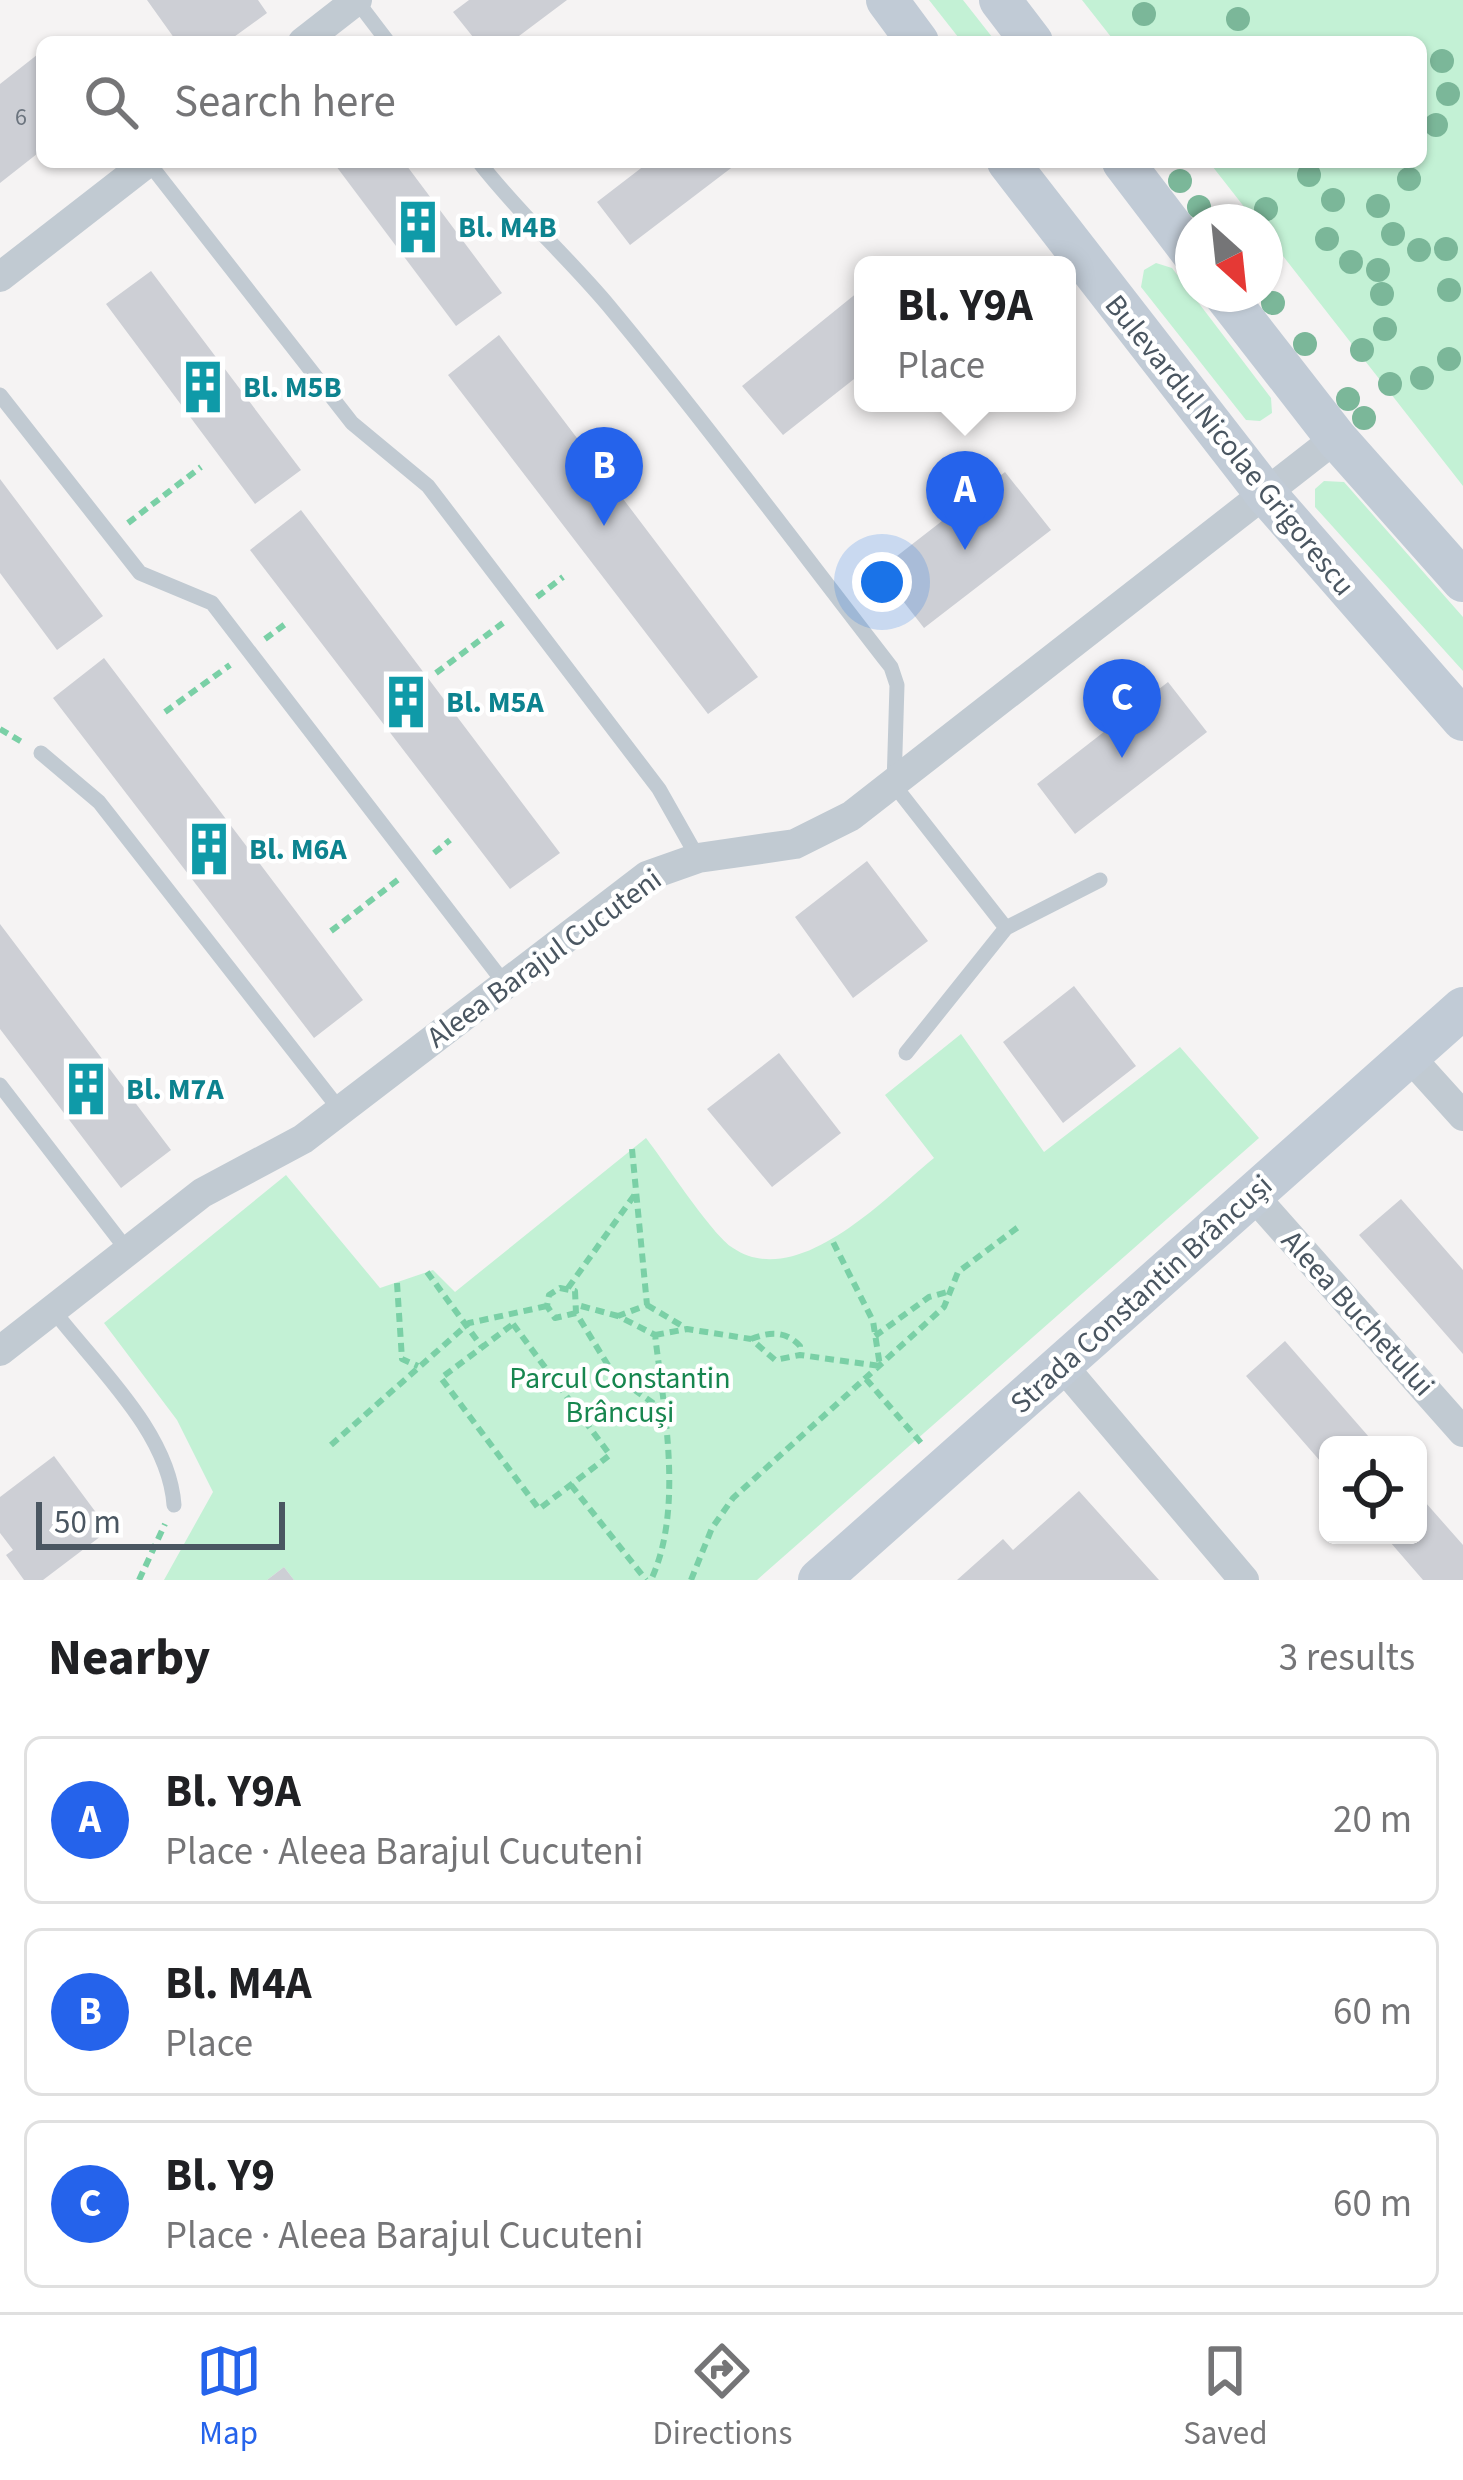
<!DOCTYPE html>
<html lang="en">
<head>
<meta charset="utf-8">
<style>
	:root { --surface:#fff; --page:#f6f6f6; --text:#202124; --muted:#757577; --line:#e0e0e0; --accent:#2563eb }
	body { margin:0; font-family:"Source Sans 3",sans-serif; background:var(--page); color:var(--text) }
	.controls { position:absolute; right:36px; bottom:36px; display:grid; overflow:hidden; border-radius:18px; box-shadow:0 3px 9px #0004 }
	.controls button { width:108px; height:108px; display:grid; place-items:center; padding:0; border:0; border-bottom:3px solid var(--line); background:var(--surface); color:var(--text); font:60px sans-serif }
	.compass { position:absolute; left:1175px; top:204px; width:108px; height:108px; border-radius:50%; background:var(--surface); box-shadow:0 3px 9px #0004; rotate:153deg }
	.scale { position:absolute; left:36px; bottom:30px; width:249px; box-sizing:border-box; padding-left:12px; border:6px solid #4a5661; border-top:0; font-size:33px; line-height:42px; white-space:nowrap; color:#4a5661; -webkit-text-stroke:9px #fff; paint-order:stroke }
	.you { position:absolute; left:882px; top:582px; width:42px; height:42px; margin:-30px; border:9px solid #fff; border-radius:50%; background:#1a73e8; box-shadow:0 0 0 18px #1a73e833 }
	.badge { display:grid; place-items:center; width:78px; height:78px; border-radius:50%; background:var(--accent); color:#fff; font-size:39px; font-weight:700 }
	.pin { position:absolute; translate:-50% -99px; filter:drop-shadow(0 3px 6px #0008) }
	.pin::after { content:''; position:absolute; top:63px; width:42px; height:36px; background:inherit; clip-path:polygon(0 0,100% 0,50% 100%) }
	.popup { position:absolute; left:854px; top:256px; width:222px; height:156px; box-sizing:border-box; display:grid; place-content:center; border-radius:18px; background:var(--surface); filter:drop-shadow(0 3px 9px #0005); font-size:39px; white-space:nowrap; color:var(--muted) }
	.popup b { font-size:45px; color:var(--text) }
	.popup::after { content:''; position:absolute; left:50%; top:100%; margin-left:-24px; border:24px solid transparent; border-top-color:var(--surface) }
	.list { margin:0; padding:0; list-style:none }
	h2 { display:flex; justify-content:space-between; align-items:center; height:156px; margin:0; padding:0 48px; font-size:51px }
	h2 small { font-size:39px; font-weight:400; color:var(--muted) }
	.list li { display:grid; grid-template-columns:78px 1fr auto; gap:36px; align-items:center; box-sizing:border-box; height:168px; margin:0 24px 24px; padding:0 24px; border:3px solid var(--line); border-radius:18px }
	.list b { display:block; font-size:45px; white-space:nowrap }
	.list p { margin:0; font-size:39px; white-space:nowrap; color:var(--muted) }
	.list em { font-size:39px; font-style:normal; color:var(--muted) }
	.icon { flex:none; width:66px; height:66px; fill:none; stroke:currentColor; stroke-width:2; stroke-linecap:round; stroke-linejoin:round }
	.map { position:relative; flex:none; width:1463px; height:1580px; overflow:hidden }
	.search { position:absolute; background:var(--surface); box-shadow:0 3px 9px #0004; left:36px; right:36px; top:36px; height:132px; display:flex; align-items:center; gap:30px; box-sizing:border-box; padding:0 42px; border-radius:18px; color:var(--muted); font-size:45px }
	.sheet { height:732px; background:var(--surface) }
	nav { display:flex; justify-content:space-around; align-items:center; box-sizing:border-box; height:168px; border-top:3px solid var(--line); background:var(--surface); font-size:33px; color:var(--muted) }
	nav a { display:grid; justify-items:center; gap:6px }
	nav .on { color:var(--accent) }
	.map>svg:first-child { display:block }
</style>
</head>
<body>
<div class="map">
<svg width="1463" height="1580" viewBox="0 0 1463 1580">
	<rect width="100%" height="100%" fill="#f5f3f3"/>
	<!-- green -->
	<path fill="#c3f1d5" d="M 929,0 L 963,0 L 996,42 L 962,42 Z
		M 1082,0 L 1463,0 L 1463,486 L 1265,233 L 1265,222 L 1256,222 L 1209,162 L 1421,162 L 1421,42 L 1115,42 Z
		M 1156,263 L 1172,268 L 1271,398 L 1272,413 L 1260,421 L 1246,420 L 1141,287 L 1144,270 Z
		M 1324,481 L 1344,482 L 1463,617 L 1463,671 L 1315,507 L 1315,489 Z
		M 961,1034 L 1044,1152 L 1180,1047 L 1259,1138 L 757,1580 L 294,1580 L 284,1567 L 267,1580 L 164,1580 L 213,1492 L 177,1420 L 104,1323 L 286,1175 L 380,1288 L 433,1270 L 455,1292 L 646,1138 C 664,1161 712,1235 733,1248 C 798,1292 887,1196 934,1158 L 885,1095 Z"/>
	<!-- building -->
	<path fill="#cdcfd5" d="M 147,0 L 258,0 L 267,13 L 227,42 L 177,42 Z
		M 469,0 L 567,0 L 511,42 L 477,42 L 453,12 Z
		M 42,51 L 42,150 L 0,183 L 0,84 Z
		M 333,162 L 404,162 L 502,293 L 456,326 Z
		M 649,162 L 739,162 L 630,245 L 597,202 Z
		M 151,271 L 301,470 L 255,504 L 106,304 Z
		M 863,288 L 863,372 L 783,435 L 742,386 Z
		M 499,335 L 758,677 L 708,714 L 448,375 Z
		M 1005,472 L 1051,530 L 924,628 L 879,570 Z
		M 0,479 L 103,616 L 57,650 L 0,573 Z
		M 301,510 L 560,853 L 510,889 L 250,550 Z
		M 104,658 L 363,1000 L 314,1038 L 53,698 Z
		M 1168,682 L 1207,732 L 1075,834 L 1037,784 Z
		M 867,861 L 928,941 L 853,998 L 795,917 Z
		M 0,924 L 171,1150 L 121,1188 L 0,1029 Z
		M 1074,986 L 1136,1066 L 1063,1123 L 1003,1042 Z
		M 779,1053 L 841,1133 L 772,1187 L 707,1109 Z
		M 1401,1199 L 1463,1270 L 1463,1354 L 1359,1235 Z
		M 1285,1341 L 1376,1445 L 1328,1445 L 1328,1470 L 1246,1376 Z
		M 54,1456 L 109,1530 L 43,1580 L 24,1580 L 6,1555 L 13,1550 L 0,1533 L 0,1497 Z
		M 1079,1491 L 1159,1580 L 957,1580 L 1003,1539 L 1013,1550 Z
		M 1418,1494 L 1463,1545 L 1463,1580 L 1423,1580 L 1384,1535 L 1418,1535 Z
		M 284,1567 L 294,1580 L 267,1580 Z"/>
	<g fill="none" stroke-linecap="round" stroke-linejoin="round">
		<!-- path -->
		<path stroke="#7ad0a6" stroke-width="6" stroke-dasharray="9 6" stroke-linecap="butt" d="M 128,523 L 201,467
			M 537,597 L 563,577
			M 265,639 L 288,622
			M 436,673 L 503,623
			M 165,712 L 230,665
			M 0,729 L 22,742
			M 434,853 L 450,840
			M 331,931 L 399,879
			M 632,1149 L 647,1305 L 618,1316 L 655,1335 C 664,1410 684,1509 651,1580
			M 427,1272 L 482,1347
			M 397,1283 L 402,1359 L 418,1366
			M 568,1288 L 636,1193
			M 647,1305 L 684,1327
			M 581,1306 L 618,1316
			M 576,1313 L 555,1318 L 547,1306 L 549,1295 L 560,1288 L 575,1291 L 576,1313 L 614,1375 L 664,1411
			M 513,1324 L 610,1455 L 539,1509 L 441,1378 Z
			M 655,1335 L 687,1329 L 751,1339 L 775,1360 L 800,1355 L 880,1366 L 873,1321 L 832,1240
			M 875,1336 L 929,1297 L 951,1291
			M 751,1339 C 769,1332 785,1330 800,1346 L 800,1355
			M 866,1379 L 922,1444
			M 331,1445 L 469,1323 L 547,1306
			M 571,1485 L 646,1580
			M 139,1580 L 165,1524
			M 691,1580 L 712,1528 L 733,1498 L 944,1307 L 958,1272 L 1021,1225"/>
		<!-- service -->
		<path stroke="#c1cad2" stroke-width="15" d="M 356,0 L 388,42
			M 148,162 L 352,423 L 428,486 L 659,789 L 698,858
			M 479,162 C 520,215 566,255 608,305 C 706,423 797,546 891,667 L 897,685 L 894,785 L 1006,928 L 906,1053
			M 0,395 L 140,573 L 212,603 L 505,984
			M 41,753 L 99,802 L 340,1110
			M 1006,928 L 1100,880
			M 0,1085 L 127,1250
			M 53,1310 C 96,1366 169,1432 174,1505"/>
		<!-- minor -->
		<path stroke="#c1cad2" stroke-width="30" d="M 303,42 L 357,0
			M 0,277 L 148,162
			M 1408,1055 L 1463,1116
			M 1252,1194 L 1463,1432
			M 0,1351 L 202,1193 L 303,1139 L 647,876 L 698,858 L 795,844 L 851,816 L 1336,438
			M 1061,1364 L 1244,1580"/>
		<!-- secondary -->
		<path stroke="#c1cbd6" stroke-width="42" d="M 887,0 L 918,42
			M 1000,0 L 1032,42
			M 1008,162 L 1264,492 L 1463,720
			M 1123,162 L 1193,254
			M 1224,294 L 1336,438 L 1463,581
			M 819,1580 L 1463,1008"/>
	</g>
	<!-- trees -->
	<g fill="#7bb799">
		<circle cx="1144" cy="14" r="12"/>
		<circle cx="1238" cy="19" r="12"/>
		<circle cx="1442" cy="61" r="12"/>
		<circle cx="1448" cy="94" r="12"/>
		<circle cx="1436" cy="125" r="12"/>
		<circle cx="1309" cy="175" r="12"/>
		<circle cx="1409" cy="179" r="12"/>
		<circle cx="1180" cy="181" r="12"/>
		<circle cx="1333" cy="200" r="12"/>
		<circle cx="1378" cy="206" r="12"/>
		<circle cx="1199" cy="207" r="12"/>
		<circle cx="1266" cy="209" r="12"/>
		<circle cx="1393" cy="234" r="12"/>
		<circle cx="1327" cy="239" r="12"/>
		<circle cx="1446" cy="249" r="12"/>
		<circle cx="1419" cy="250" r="12"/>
		<circle cx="1351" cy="262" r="12"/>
		<circle cx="1378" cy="270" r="12"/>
		<circle cx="1449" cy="290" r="12"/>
		<circle cx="1382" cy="294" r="12"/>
		<circle cx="1273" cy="303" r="12"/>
		<circle cx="1385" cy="329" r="12"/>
		<circle cx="1305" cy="344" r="12"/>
		<circle cx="1362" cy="350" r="12"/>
		<circle cx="1449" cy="359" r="12"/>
		<circle cx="1422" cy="378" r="12"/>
		<circle cx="1390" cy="384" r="12"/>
		<circle cx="1348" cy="399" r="12"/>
		<circle cx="1364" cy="418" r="12"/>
	</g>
	<!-- icons -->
	<defs>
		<symbol id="building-bare" viewBox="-9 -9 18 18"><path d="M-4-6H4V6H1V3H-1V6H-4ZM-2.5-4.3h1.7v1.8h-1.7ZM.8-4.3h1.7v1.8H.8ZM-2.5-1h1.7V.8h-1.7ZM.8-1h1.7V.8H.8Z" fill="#0f9aa8" stroke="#fff" stroke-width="2.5" paint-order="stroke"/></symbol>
	</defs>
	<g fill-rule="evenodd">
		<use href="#building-bare" x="380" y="189" width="76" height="76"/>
		<use href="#building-bare" x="165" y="349" width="76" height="76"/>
		<use href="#building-bare" x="368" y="664" width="76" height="76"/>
		<use href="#building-bare" x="171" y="811" width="76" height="76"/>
		<use href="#building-bare" x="48" y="1051" width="76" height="76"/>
	</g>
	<g text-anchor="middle" stroke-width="9" stroke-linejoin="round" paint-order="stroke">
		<!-- number labels -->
		<g font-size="24" fill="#6b747e">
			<text x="21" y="125">6</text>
		</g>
		<!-- culture labels -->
		<g font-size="30" font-weight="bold" fill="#0d838f" stroke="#fff" text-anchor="start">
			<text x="458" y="237">Bl. M4B</text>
			<text x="243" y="397">Bl. M5B</text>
			<text x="446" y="712">Bl. M5A</text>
			<text x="249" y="859">Bl. M6A</text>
			<text x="126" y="1099">Bl. M7A</text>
		</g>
		<!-- street labels -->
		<g font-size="30" fill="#4a5661" stroke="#fff">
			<text transform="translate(1230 445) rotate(51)" y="10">Bulevardul Nicolae Grigorescu</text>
			<text transform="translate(544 958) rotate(-36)" y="10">Aleea Barajul Cucuteni</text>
			<text transform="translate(1141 1294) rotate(-42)" y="10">Strada Constantin Brâncuși</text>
			<text transform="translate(1358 1313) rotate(48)" y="10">Aleea Buchetului</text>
		</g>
		<!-- park labels -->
		<g font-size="30" fill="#17864f" stroke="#fff">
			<text x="620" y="1388">Parcul Constantin<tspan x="620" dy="34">Brâncuși</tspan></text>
		</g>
	</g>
</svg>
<div class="controls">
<button><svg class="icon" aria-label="locate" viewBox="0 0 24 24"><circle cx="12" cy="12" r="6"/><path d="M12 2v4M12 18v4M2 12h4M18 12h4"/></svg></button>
</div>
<svg class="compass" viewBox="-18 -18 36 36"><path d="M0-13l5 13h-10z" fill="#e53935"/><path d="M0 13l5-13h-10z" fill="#757577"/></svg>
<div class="scale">50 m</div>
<div class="you"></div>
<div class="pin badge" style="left:965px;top:550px">A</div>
<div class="popup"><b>Bl. Y9A</b>Place</div>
<div class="pin badge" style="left:604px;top:526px">B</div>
<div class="pin badge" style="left:1122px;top:758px">C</div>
<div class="search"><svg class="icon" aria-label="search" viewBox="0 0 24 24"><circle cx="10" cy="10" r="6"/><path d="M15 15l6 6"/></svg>Search here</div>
</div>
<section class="sheet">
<h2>Nearby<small>3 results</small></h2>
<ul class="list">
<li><span class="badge">A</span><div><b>Bl. Y9A</b><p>Place · Aleea Barajul Cucuteni</p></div><em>20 m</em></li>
<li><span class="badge">B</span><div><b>Bl. M4A</b><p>Place</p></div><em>60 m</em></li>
<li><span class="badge">C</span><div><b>Bl. Y9</b><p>Place · Aleea Barajul Cucuteni</p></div><em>60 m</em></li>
</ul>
</section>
<nav>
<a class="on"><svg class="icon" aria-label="map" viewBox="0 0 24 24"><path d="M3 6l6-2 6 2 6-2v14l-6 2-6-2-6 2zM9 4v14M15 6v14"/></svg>Map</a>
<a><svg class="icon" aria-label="directions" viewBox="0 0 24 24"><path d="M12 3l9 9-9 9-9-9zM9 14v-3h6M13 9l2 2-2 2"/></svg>Directions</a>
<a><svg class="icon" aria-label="saved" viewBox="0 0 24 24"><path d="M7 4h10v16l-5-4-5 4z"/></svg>Saved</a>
</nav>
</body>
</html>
